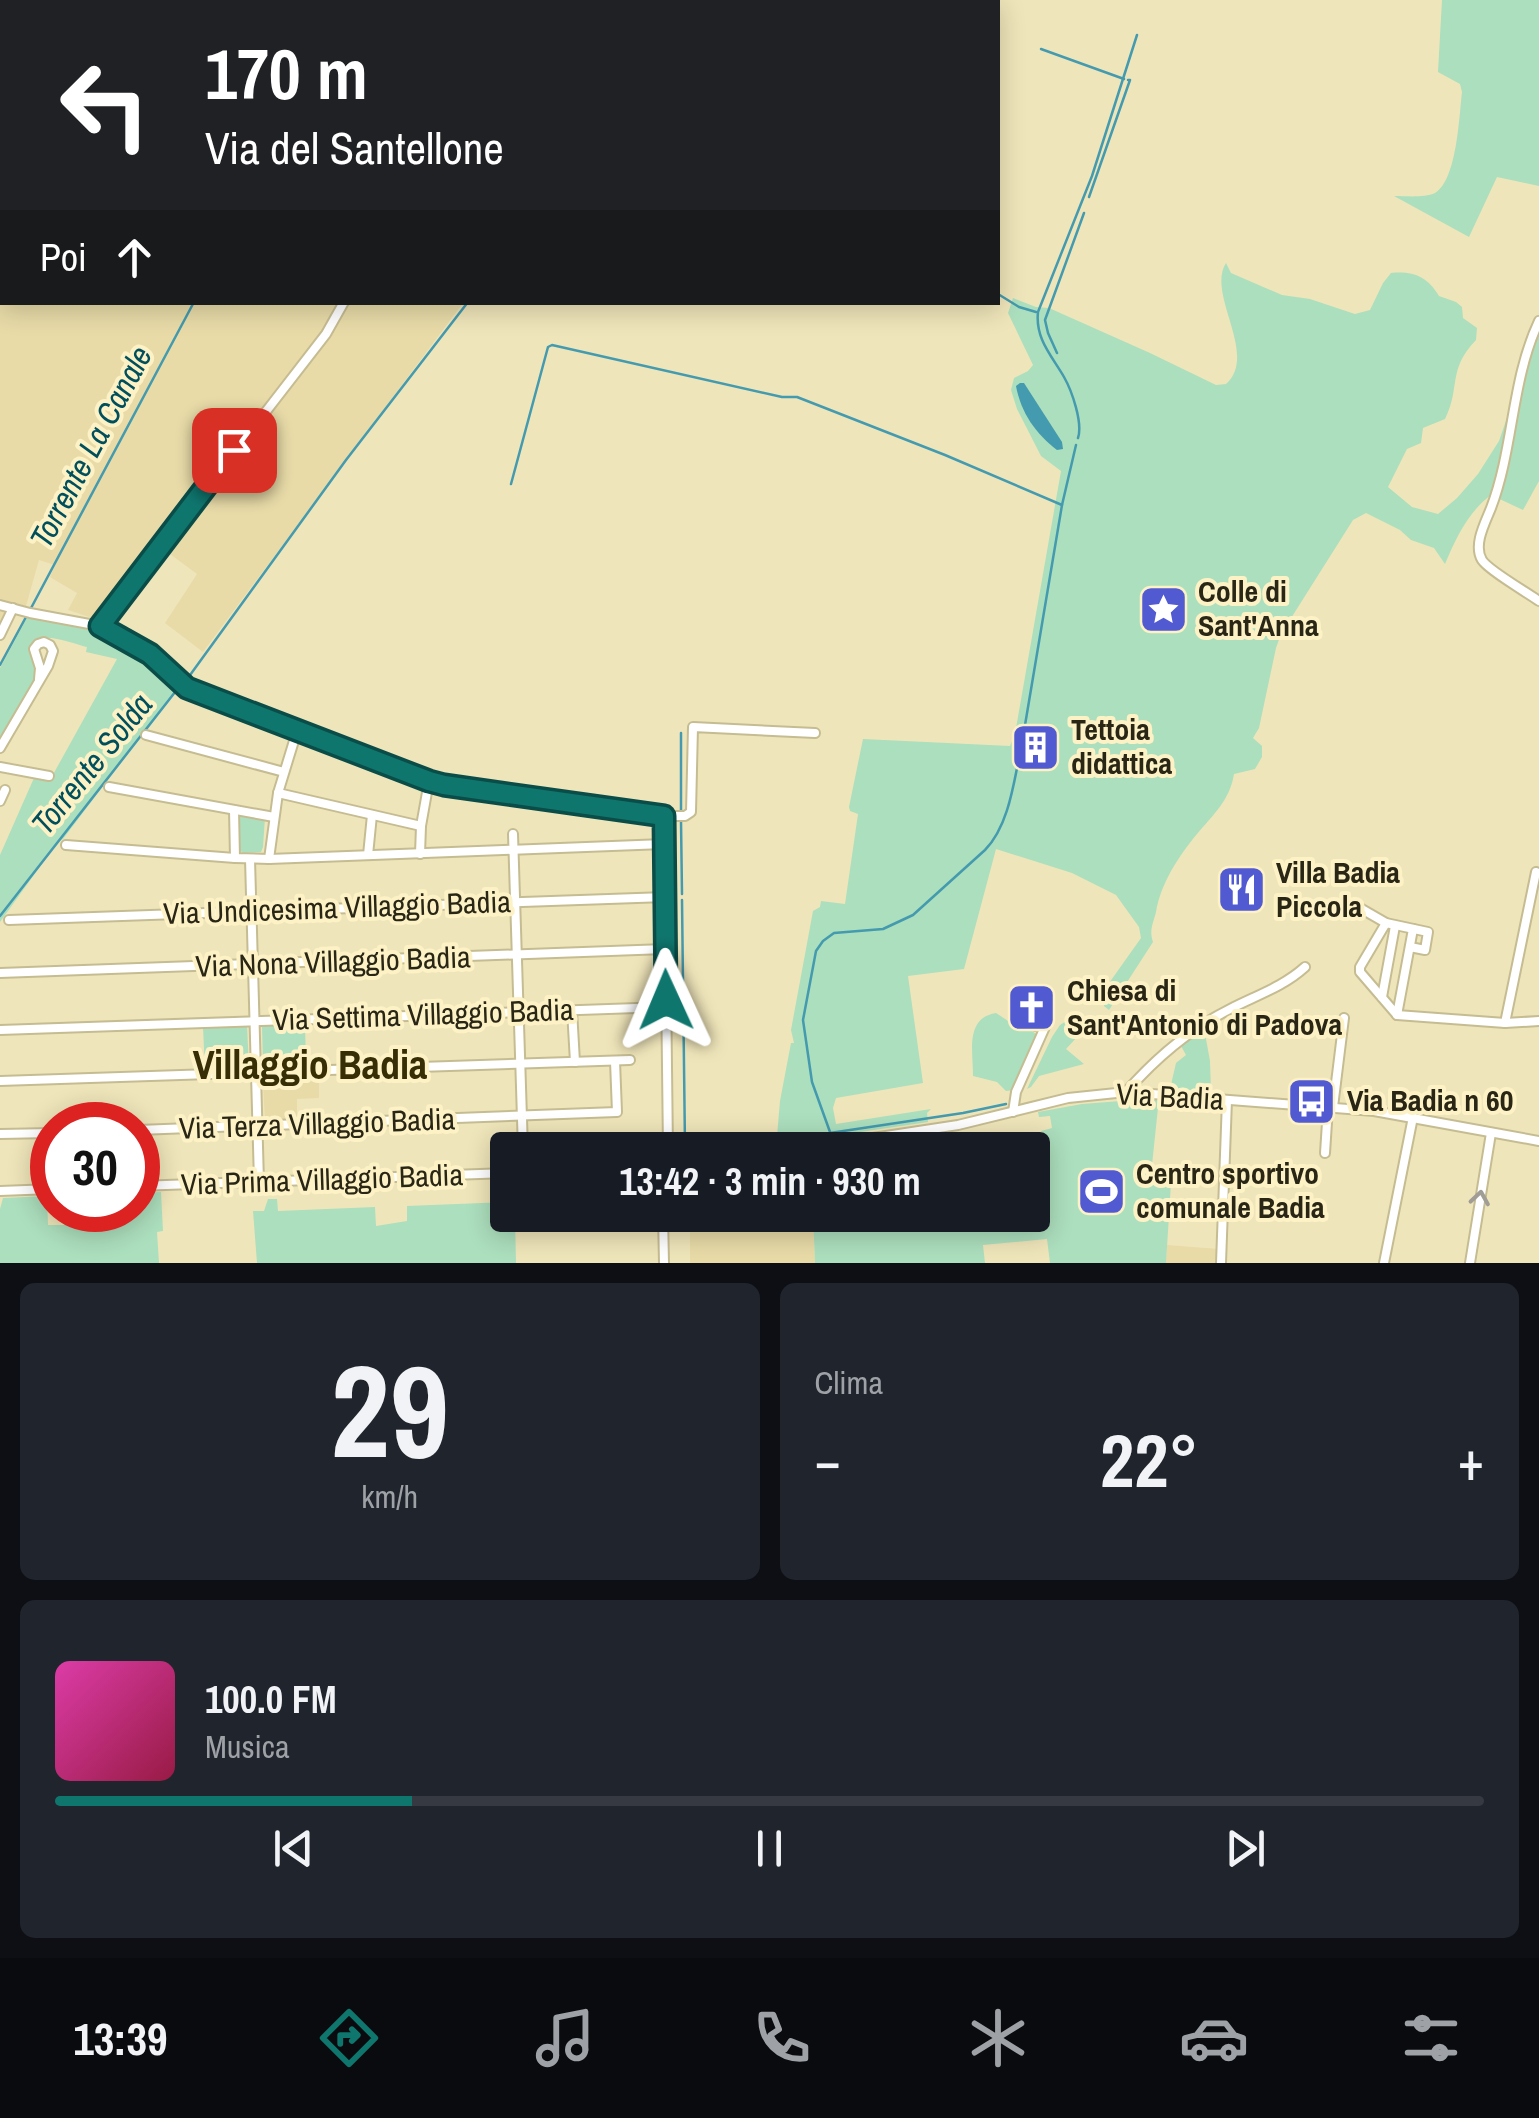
<!DOCTYPE html>
<html lang="it">
<head>
<meta charset="utf-8">
<style>
	:root { --surface:#171b24; --page:#20242c; --text:#f1f3f6; --muted:#9ea1a6; --line:#363941; --accent:#0f766e }
	body { margin:0; font-family:"Archivo Narrow",sans-serif; background:var(--page); color:var(--text); height:100vh; display:flex; flex-direction:column; font-size:38px; white-space:nowrap }
	* { box-sizing:border-box; margin:0 }
	p { font-size:32px; color:var(--muted) }
	.icon { flex:none; width:55px; height:55px; fill:none; stroke:currentColor; stroke-width:2; stroke-linecap:round; stroke-linejoin:round }
	.map { position:relative; height:1263px; overflow:hidden }
	.drawer { display:flex; flex-direction:column; gap:20px; padding:20px; background:#0d0f14; flex:1 }
	.drawer>* { flex:none }
	.top-card { position:absolute; left:0px; top:0px; width:1000px; height:305px; box-shadow:0 5px 25px #0003; background:#202124; color:#fff; overflow:hidden }
	.speed { position:absolute; left:30px; top:1102px; display:flex; gap:20px; font-size:50px; font-weight:700; text-align:center }
	.speed>* { display:grid; place-content:center; width:130px; height:130px; border-radius:50%; background:var(--surface); box-shadow:0 5px 25px #0003; line-height:1 }
	.speed .limit { border:15px solid #d22; background:#fff; color:#111 }
	.pin { position:absolute; display:grid; place-items:center; width:85px; height:85px; color:#fff; margin:-42px; border-radius:20px; box-shadow:0 5px 15px #0006 }
	.me { position:absolute; width:110px; margin:-55px; rotate:359deg; stroke-linejoin:round; filter:drop-shadow(0 0 8px #0008) }
	.turn { display:flex; align-items:center; gap:35px; height:210px; padding:0 40px; font-size:45px }
	.turn .icon { width:130px; height:130px; stroke-width:2.5 }
	.turn b { display:block; font-size:70px; line-height:85px }
	.then { display:flex; align-items:center; height:95px; padding:0 40px; background:#0003; gap:20px; font-size:38px }
	.big { font-size:75px; font-weight:800; line-height:1.1 }
	.drawer .card { flex:1; display:flex; flex-direction:column; justify-content:center; gap:15px; min-width:0; padding:0 35px; border-radius:15px; background:var(--page) }
	.drawer .dial { align-items:center; gap:0 }
	.dial b { font-size:130px; line-height:1 }
	.song { display:flex; align-items:center; gap:30px }
	.cover { width:120px; height:120px; border-radius:15px; background:linear-gradient(135deg,hsl(320 70% 55%),hsl(340 70% 35%)) }
	.played { height:10px; border-radius:5px; background:linear-gradient(90deg,var(--accent) 25%,var(--line) 25%) }
	.keys { display:flex; justify-content:space-around; direction:ltr }
	.heat { display:flex; justify-content:space-between; align-items:center; font-size:55px; direction:ltr }
	.drawer .tiles { flex:1; display:grid; gap:20px; grid-template-columns:1fr 1fr }
	.card:last-child { grid-column:span 2 }
	.trip { position:absolute; left:490px; top:1132px; width:560px; height:100px; border-radius:10px; background:var(--surface); box-shadow:0 5px 25px #0003; font-weight:800; line-height:100px; text-align:center }
	.tabs { display:flex; height:160px; justify-content:space-around; align-items:center; background:#090b0e; color:var(--muted) }
	.tabs .icon { width:70px; height:70px }
	.tabs .active { color:var(--accent) }
	.tabs b { font-size:45px; color:var(--text) }
	.map>svg:first-child { display:block }
	.built { fill:#e8dba8 }
	.green { fill:#acdfbd }
	.water { fill:#449aae }
	.lines { fill:none; stroke-linecap:round; stroke-linejoin:round }
	.stream { stroke:#449aae; stroke-width:2.5 }
	.street-casing { stroke:#c6bc92; stroke-width:12 }
	.street { stroke:#fff; stroke-width:8 }
	.oneway { stroke:#9f9d96 }
	.route-casing { stroke:#0a4d48; stroke-width:25 }
	.route { stroke:#0f766e; stroke-width:18 }
	.labels { text-anchor:middle; stroke-width:8; stroke-linejoin:round; paint-order:stroke }
	.poi-label { font-size:30px; font-weight:bold; fill:#2a2615; stroke:#fdf2c6; text-anchor:start }
	.street-label { font-size:30px; fill:#2a2615; stroke:#fdf2c6 }
	.water-label { font-size:32px; font-style:italic; fill:#004f5d; stroke:#fdf2c6 }
	.district-label { font-size:40px; font-weight:bold; fill:#372e05; stroke:#fdf2c6 }
</style>
</head>
<body>
<div class="map">
<svg width="1539" height="1263" viewBox="0 0 1539 1263">
	<rect width="100%" height="100%" fill="#efe5ba"/>
	<g class="built">
		<path d="M207,0H755L760,2H207Z"/>
		<path d="M0,1L25,2H2V302L463,303L203,652L165,623L197,574L155,543L98,620L68,610L77,593L50,577L55,565L39,560L26,606L14,604L0,630Z"/>
		<path d="M319,1081V1098L297,1099V1120L265,1121L263,1083Z"/>
		<path d="M695,1215H813L815,1263H690V1225H695Z"/>
		<path d="M1167,1245L1219,1249L1218,1263H1166Z"/>
	</g>
	<g class="green">
		<path d="M1442,0H1539V186L1497,177L1469,237L1394,196C1407,196 1424,198 1435,193C1457,180 1459,117 1462,92L1460,84L1438,72Z"/>
		<path d="M1226,263L1231,273L1282,295L1310,299L1355,314L1370,310L1383,283L1391,273C1413,271 1427,276 1439,296L1456,302L1462,307L1463,318L1477,328L1476,340C1447,370 1461,387 1445,419L1423,428L1421,443L1407,449L1388,487L1412,507L1438,514L1457,498L1478,474L1499,441L1539,325V481L1523,510L1491,495C1468,512 1456,538 1445,564L1434,548L1411,540L1400,530L1366,513L1353,520L1281,634L1276,648L1259,728L1253,738L1262,746V757L1255,769L1234,774C1230,800 1213,815 1197,834C1178,857 1161,883 1156,912C1153,924 1149,930 1153,942L1109,1010L1104,1006L1102,993L1141,938L1139,927L1116,895L1072,873L996,849L964,969L908,976L923,1083L836,1098L833,1108L836,1124L931,1109L927,1113L928,1122L772,1145V1137L777,1136L780,1101L791,1043H794L791,1030L813,911L820,907L821,901L845,904L858,814L850,811L849,807L863,739L1010,746L1015,734L1061,471L1041,456L1017,409L1011,390L1014,378L1028,371L1033,365L1008,313L1013,298L1036,307L1049,308L1150,353L1216,385L1226,384C1259,355 1206,294 1226,263Z"/>
		<path d="M28,616C96,631 129,634 179,686L63,839L57,843L0,922V855L34,778L50,780L117,659L86,652L87,647C73,644 30,625 30,652C30,659 36,668 37,676L0,742V668Z"/>
		<path d="M239,812L265,817L263,847L261,852L244,853L240,851Z"/>
		<path d="M996,1013L1022,1030L1026,1027L1039,1036L1015,1090L1006,1091L997,1082L973,1076C973,1051 965,1018 996,1013Z"/>
		<path d="M1077,1014L1090,1023L1066,1049L1084,1064L1039,1076L1031,1087L1027,1089L1052,1037L1060,1025Z"/>
		<path d="M247,1025L249,1068L205,1070L203,1027Z"/>
		<path d="M305,1025L306,1063L263,1064L262,1026Z"/>
		<path d="M1204,1028L1210,1061L1211,1091L1170,1089L1176,1063L1186,1055L1180,1044Z"/>
		<path d="M1159,1098L1152,1165L1172,1167L1166,1263H1050L1047,1239L983,1245L985,1263H815L813,1215H1032L1033,1161L1045,1159L1041,1131L1052,1128L1050,1116L1039,1117L1038,1112L1082,1104Z"/>
		<path d="M161,1192L163,1231L157,1232L159,1263H0V1209L3,1198L47,1196L48,1225H71V1210H138V1193Z"/>
		<path d="M268,1199H277L278,1211L375,1207L376,1226L407,1221V1206L507,1202L508,1215H515L516,1263H257L253,1211H264Z"/>
	</g>
	<path class="water" d="M1020,383H1024L1062,442L1063,449L1057,450C1036,434 1021,413 1016,386Z"/>
	<g class="lines">
		<g class="stream">
			<path d="M559,2L565,0"/>
			<path d="M766,2V0"/>
			<path d="M1041,49L1124,79"/>
			<path d="M1089,197L1130,80H1128"/>
			<path d="M998,294L1019,307L1036,312"/>
			<path d="M1057,353L1048,333L1045,320L1084,213"/>
			<path d="M1078,438C1083,423 1072,391 1064,377C1052,356 1035,339 1038,312L1092,176L1137,35"/>
			<path d="M511,484L548,347L552,345L782,397H797L945,455L1062,505"/>
			<path d="M30,610L194,302"/>
			<path d="M0,665L26,617"/>
			<path d="M185,682L346,460L468,302"/>
			<path d="M681,733V812"/>
			<path d="M1023,737L1062,505L1076,445"/>
			<path d="M681,821L682,894"/>
			<path d="M682,900L685,1147"/>
			<path d="M0,916L179,687"/>
			<path d="M830,1132L812,1082L803,1020L816,951L823,941L834,933L883,929L913,915L985,850C1009,826 1014,781 1021,748"/>
			<path d="M830,1133L963,1113L1006,1104"/>
		</g>
		<defs>
			<g id="street">
				<path d="M376,0V2"/>
				<path d="M354,2L355,0"/>
				<path d="M738,2L740,0"/>
				<path d="M0,206L2,207"/>
				<path d="M1539,321C1511,380 1514,448 1491,508C1485,523 1473,545 1482,560C1488,570 1528,593 1539,601"/>
				<path d="M0,605L30,613L100,626L150,654L187,688L429,781L444,785L664,816L668,1150"/>
				<path d="M100,626L326,334L344,302"/>
				<path d="M0,635L13,608"/>
				<path d="M146,735L284,772"/>
				<path d="M0,748L48,666L53,651L50,645L44,642L38,644L34,649L40,668L39,679"/>
				<path d="M0,767L49,776"/>
				<path d="M109,787L274,817"/>
				<path d="M278,793L421,826"/>
				<path d="M0,801L5,790"/>
				<path d="M234,810L235,858"/>
				<path d="M664,816H685L691,812L693,727L815,733"/>
				<path d="M513,834L523,1150"/>
				<path d="M66,845L235,858L269,859L664,844"/>
				<path d="M420,854L421,826L429,781"/>
				<path d="M368,855L372,815"/>
				<path d="M250,859L259,1182"/>
				<path d="M269,859L278,793L297,731"/>
				<path d="M1353,904L1386,923L1360,967V972L1397,1015L1505,1023L1539,1021"/>
				<path d="M9,920L666,897"/>
				<path d="M1386,923L1428,932L1425,950L1410,947"/>
				<path d="M0,973L665,949"/>
				<path d="M1382,997L1395,926"/>
				<path d="M572,1010L575,1062"/>
				<path d="M1397,1015L1413,929"/>
				<path d="M1505,1023L1536,872"/>
				<path d="M1035,1026L1041,1014L1048,1015"/>
				<path d="M0,1030L666,1007"/>
				<path d="M0,1081L630,1060"/>
				<path d="M1126,1092C1155,1059 1190,1029 1230,1009C1255,996 1283,987 1305,967"/>
				<path d="M1333,1107L1344,1018"/>
				<path d="M1013,1112L1016,1092L1049,1018L1048,1015"/>
				<path d="M138,1130L617,1112L615,1061"/>
				<path d="M0,1134L52,1133"/>
				<path d="M794,1150L958,1125L1068,1098L1126,1092L1374,1111L1539,1141"/>
				<path d="M1325,1153L1328,1107"/>
				<path d="M138,1186L508,1173"/>
				<path d="M0,1191L52,1189"/>
				<path d="M663,1215L664,1263"/>
				<path d="M1221,1263L1227,1100"/>
				<path d="M1384,1263L1413,1117"/>
				<path d="M1470,1263L1491,1133"/>
			</g>
		</defs>
		<use href="#street" class="street-casing"/>
		<use href="#street" class="street"/>
	</g>
	<defs><path id="oneway-chevron" d="M-2-3.5L2.5 0L-2 3.5" fill="none" stroke-width="1.6" stroke-linecap="round" stroke-linejoin="round" transform="scale(2.5)"/></defs>
	<use class="oneway" href="#oneway-chevron" transform="translate(1480 1198) rotate(-81)"/>
	<g class="lines">
		<defs>
			<path id="route" d="M234,450L100,626L150,654L187,688L429,781L444,785L664,816L666,1000"/>
		</defs>
		<use href="#route" class="route-casing"/>
		<use href="#route" class="route"/>
	</g>
	<defs>
		<symbol id="sight-square" viewBox="-11 -11 22 22"><rect x="-9" y="-9" width="18" height="18" rx="4" fill="#525ad1" stroke="#fdf2c6"/><path d="M0-6L1.8-2.2L6-1.7L2.9 1.2L3.7 5.4L0 3.3L-3.7 5.4L-2.9 1.2L-6-1.7L-1.8-2.2Z" fill="#fff"/></symbol>
		<symbol id="building-square" viewBox="-11 -11 22 22"><rect x="-9" y="-9" width="18" height="18" rx="4" fill="#525ad1" stroke="#fdf2c6"/><path d="M-4-6H4V6H1V3H-1V6H-4ZM-2.5-4.3h1.7v1.8h-1.7ZM.8-4.3h1.7v1.8H.8ZM-2.5-1h1.7V.8h-1.7ZM.8-1h1.7V.8H.8Z" fill="#fff"/></symbol>
		<symbol id="restaurant-square" viewBox="-11 -11 22 22"><rect x="-9" y="-9" width="18" height="18" rx="4" fill="#525ad1" stroke="#fdf2c6"/><path d="M-5-6h1v4h1v-4h1v4h1v-4h1v5L-1.5 .5V6h-2V.5L-5-1ZM5-6V6H3V1.5H1.5Q1.5-4 5-6Z" fill="#fff"/></symbol>
		<symbol id="church-square" viewBox="-11 -11 22 22"><rect x="-9" y="-9" width="18" height="18" rx="4" fill="#525ad1" stroke="#fdf2c6"/><path d="M-1.2-6h2.4v3.5h3.3v2.4h-3.3V6h-2.4V-.1h-3.3v-2.4h3.3Z" fill="#fff"/></symbol>
		<symbol id="bus-square" viewBox="-11 -11 22 22"><rect x="-9" y="-9" width="18" height="18" rx="4" fill="#525ad1" stroke="#fdf2c6"/><path d="M-5-6H5V4H4V6H2V4H-2V6H-4V4H-5ZM-3.5-4V0h7V-4ZM-3.5 1.2v1.5H-2V1.2ZM2 1.2v1.5H3.5V1.2Z" fill="#fff"/></symbol>
		<symbol id="stadium-square" viewBox="-11 -11 22 22"><rect x="-9" y="-9" width="18" height="18" rx="4" fill="#525ad1" stroke="#fdf2c6"/><path d="M0-5a6.5 5 0 1 0 0 10a6.5 5 0 1 0 0-10ZM-3.5-1.8h7v3.6h-7Z" fill="#fff"/></symbol>
	</defs>
	<g fill-rule="evenodd">
		<use href="#sight-square" x="1136" y="582" width="55" height="55"/>
		<use href="#building-square" x="1008" y="720" width="55" height="55"/>
		<use href="#restaurant-square" x="1214" y="862" width="55" height="55"/>
		<use href="#church-square" x="1004" y="980" width="55" height="55"/>
		<use href="#bus-square" x="1284" y="1074" width="55" height="55"/>
		<use href="#stadium-square" x="1074" y="1164" width="55" height="55"/>
	</g>
	<g class="labels">
		<g class="poi-label">
			<text x="1198" y="602">Colle di<tspan x="1198" dy="34">Sant'Anna</tspan></text>
			<text x="1071" y="740">Tettoia<tspan x="1071" dy="34">didattica</tspan></text>
			<text x="1276" y="883">Villa Badia<tspan x="1276" dy="34">Piccola</tspan></text>
			<text x="1067" y="1001">Chiesa di<tspan x="1067" dy="34">Sant'Antonio di Padova</tspan></text>
			<text x="1347" y="1111">Via Badia n 60</text>
			<text x="1136" y="1184">Centro sportivo<tspan x="1136" dy="34">comunale Badia</tspan></text>
		</g>
		<g class="street-label">
			<text transform="translate(337 908) rotate(-2)" y="10">Via Undicesima Villaggio Badia</text>
			<text transform="translate(333 962) rotate(-2)" y="10">Via Nona Villaggio Badia</text>
			<text transform="translate(423 1015) rotate(-2)" y="10">Via Settima Villaggio Badia</text>
			<text transform="translate(1170 1097) rotate(3)" y="10">Via Badia</text>
			<text transform="translate(317 1124) rotate(-2)" y="10">Via Terza Villaggio Badia</text>
			<text transform="translate(322 1180) rotate(-2)" y="10">Via Prima Villaggio Badia</text>
		</g>
		<g class="water-label">
			<text transform="translate(91 447) rotate(-62)" y="11">Torrente La Canale</text>
			<text transform="translate(92 764) rotate(-51)" y="11">Torrente Solda</text>
		</g>
		<g class="district-label">
			<text x="310" y="1079">Villaggio Badia</text>
		</g>
	</g>
</svg>
<div class="speed"><div class="limit">30</div></div>
<div class="pin" style="left:234px;top:450px;background:#d93025"><svg class="icon" aria-label="arrive" viewBox="0 0 24 24"><path d="M6 21V4h12l-3 4 3 4H6"/></svg></div>
<svg class="me" style="left:666px;top:1000px" viewBox="-20 -20 40 40"><path d="M0-17L14 15 0 8-14 15z" fill="#0f766e" stroke="#fff" stroke-width="4"/></svg>
<div class="trip">13:42 · 3 min · 930 m</div>
<div class="top-card">
<div class="turn"><svg class="icon" aria-label="left" viewBox="0 0 24 24"><path d="M17 20v-9H6M10 6l-5 5 5 5"/></svg><div><b>170 m</b>Via del Santellone</div></div>
<div class="then">Poi<svg class="icon" aria-label="ahead" viewBox="0 0 24 24"><path d="M12 20V5M6 11l6-6 6 6"/></svg></div>
</div>
</div>
<section class="drawer">
<div class="tiles">
<div class="card dial"><b>29</b><p>km/h</p></div>
<div class="card"><p>Clima</p>
<div class="heat"><a>−</a><b class="big">22°</b><a>+</a></div>
</div>
<div class="card">
<div class="song"><i class="cover"></i><div><b>100.0 FM</b><p>Musica</p></div></div>
<div class="played"></div>
<div class="keys"><svg class="icon" aria-label="previous" viewBox="0 0 24 24"><path d="M18 5L8 12l10 7zM5 5v14"/></svg><svg class="icon" aria-label="pause" viewBox="0 0 24 24"><path d="M8 5v14M16 5v14"/></svg><svg class="icon" aria-label="next" viewBox="0 0 24 24"><path d="M6 5l10 7-10 7zM19 5v14"/></svg></div>
</div>
</div>
</section>
<nav class="tabs">
<b>13:39</b>
<svg class="icon active" aria-label="directions" viewBox="0 0 24 24"><path d="M12 3l9 9-9 9-9-9zM9 14v-3h6M13 9l2 2-2 2"/></svg>
<svg class="icon" aria-label="music" viewBox="0 0 24 24"><path d="M9 18V5l10-2v13"/><circle cx="6" cy="18" r="3"/><circle cx="16" cy="16" r="3"/></svg>
<svg class="icon" aria-label="phone" viewBox="0 0 24 24"><path d="M5 4h4l2 5-3 2q2 4 5 5l2-3 5 2v4C11 20 4 13 5 4z"/></svg>
<svg class="icon" aria-label="climate" viewBox="0 0 24 24"><path d="M12 3v18M4 7l16 10M4 17L20 7"/></svg>
<svg class="icon" aria-label="car" viewBox="0 0 24 24"><path d="M5 17H2v-5l4-1 3-4h7l3 4 3 1v5h-3M9 17h6M6 11h13"/><circle cx="7" cy="17" r="2"/><circle cx="17" cy="17" r="2"/></svg>
<svg class="icon" aria-label="filters" viewBox="0 0 24 24"><path d="M4 7h16M4 17h16"/><circle cx="9" cy="7" r="2"/><circle cx="15" cy="17" r="2"/></svg>
</nav>
</body>
</html>
